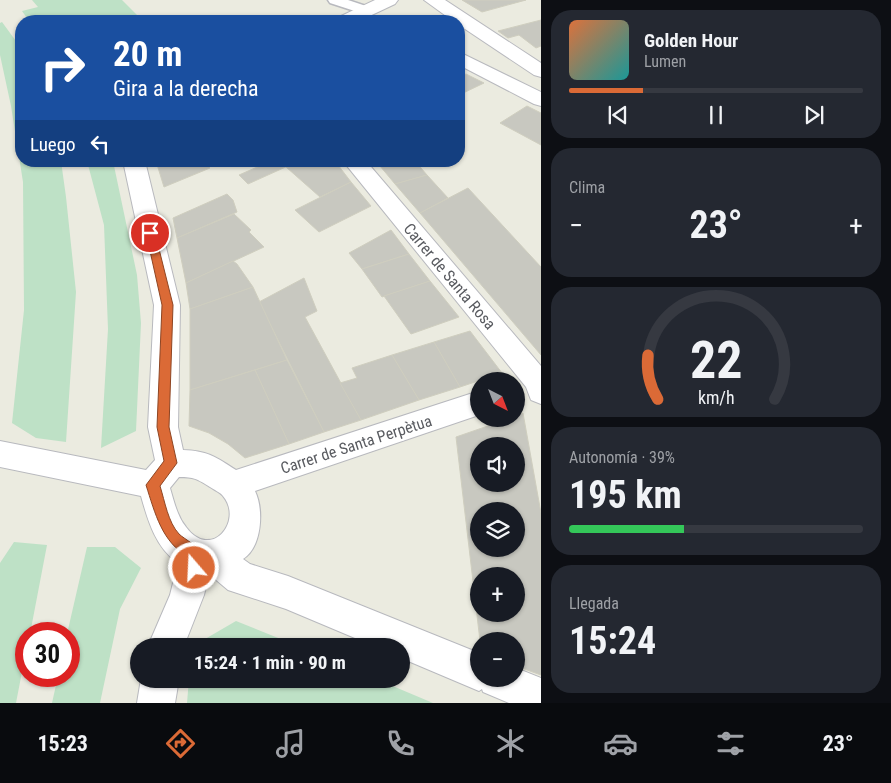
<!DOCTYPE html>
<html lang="es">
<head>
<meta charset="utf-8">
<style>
	:root { --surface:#171b24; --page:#242831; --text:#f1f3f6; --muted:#9ea1a6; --line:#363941; --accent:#db6a36 }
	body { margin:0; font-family:"Roboto Condensed",sans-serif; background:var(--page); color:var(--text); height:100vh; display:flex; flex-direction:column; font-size:19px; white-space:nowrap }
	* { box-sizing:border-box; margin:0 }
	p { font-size:16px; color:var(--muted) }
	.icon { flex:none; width:28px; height:28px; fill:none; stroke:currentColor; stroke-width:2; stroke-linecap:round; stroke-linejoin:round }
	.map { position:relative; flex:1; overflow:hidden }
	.details { display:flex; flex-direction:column; gap:10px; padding:10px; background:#0d0f14; width:350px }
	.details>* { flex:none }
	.banner { position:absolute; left:15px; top:15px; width:450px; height:152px; border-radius:20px; box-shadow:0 1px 4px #0004; background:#1a4fa0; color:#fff; overflow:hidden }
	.needle { width:32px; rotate:138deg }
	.fabs { position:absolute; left:470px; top:372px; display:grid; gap:10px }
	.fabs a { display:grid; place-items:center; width:55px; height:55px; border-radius:50%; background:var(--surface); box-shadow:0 1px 4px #0004; font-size:25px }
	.speed { position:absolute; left:15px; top:622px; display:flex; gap:10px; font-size:25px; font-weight:700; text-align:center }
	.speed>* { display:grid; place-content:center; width:65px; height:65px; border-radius:50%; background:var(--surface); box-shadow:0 1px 4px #0004; line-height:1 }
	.speed .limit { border:8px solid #d22; background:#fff; color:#111 }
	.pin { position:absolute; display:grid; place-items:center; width:42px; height:42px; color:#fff; margin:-21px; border:2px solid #fff; border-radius:50%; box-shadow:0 1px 5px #0007 }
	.me { position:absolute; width:55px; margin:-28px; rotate:341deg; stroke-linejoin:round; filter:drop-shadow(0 0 4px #0008) }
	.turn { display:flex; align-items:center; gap:18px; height:105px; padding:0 15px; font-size:22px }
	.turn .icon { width:65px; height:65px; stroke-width:2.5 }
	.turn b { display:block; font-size:35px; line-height:42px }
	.then { display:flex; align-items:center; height:48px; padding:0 15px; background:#0003; gap:10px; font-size:19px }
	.big { font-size:38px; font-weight:700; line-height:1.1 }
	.details .tile { flex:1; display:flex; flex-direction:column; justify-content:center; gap:8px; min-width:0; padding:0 18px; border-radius:20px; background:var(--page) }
	.details .dial { align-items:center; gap:0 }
	.dial svg { height:130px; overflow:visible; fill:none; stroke:var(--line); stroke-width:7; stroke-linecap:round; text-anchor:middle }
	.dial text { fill:var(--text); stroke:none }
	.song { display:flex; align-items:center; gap:15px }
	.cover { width:60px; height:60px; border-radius:8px; background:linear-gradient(135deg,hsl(20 70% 55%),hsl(180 70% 35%)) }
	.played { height:5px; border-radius:2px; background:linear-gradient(90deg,var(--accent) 25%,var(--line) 25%) }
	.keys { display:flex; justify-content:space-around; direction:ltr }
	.heat { display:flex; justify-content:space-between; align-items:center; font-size:28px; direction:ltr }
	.charge { height:8px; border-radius:4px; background:linear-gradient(90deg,#34c759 39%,var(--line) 0) }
	.trip { position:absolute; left:130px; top:638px; width:280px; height:50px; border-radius:25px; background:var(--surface); box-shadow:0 1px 4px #0004; font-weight:700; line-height:50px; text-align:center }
	.tab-bar { display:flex; height:80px; justify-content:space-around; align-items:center; background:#090b0e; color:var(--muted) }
	.tab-bar .icon { width:35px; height:35px }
	.tab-bar .active { color:var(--accent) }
	.tab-bar b { font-size:22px; color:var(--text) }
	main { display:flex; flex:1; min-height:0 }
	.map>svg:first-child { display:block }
	.green { fill:#bee1c6 }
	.building { fill:#c8c8c0; stroke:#cfcebf; fill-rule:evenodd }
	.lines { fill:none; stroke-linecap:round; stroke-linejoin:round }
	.pedestrian-casing { stroke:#b8b9be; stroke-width:3 }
	.minor-casing { stroke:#b8b9be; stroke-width:2 }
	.pedestrian { fill:#fff; fill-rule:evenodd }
	.minor { fill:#fff; fill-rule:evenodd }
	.route { fill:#db6a36; stroke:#8e4523 }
	.labels { text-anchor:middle; stroke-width:4; stroke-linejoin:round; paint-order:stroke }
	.street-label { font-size:16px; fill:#595b60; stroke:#fff }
</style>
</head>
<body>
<main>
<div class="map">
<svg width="541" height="703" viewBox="0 0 541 703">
	<rect width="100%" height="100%" fill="#ebebe0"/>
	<g class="green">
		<path d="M32,0H122L143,21H29L22,11L38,7Z"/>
		<path d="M2,22L21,48V161H61L66,197L76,292L66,442L36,438L12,423L24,310L23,182L11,106L0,55V23Z"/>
		<path d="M87,161H113L137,275L141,323L136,431L101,448L108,329L104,225Z"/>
		<path d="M14,542L47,545L30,634H26V651L16,703H0V563Z"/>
		<path d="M87,547H115L141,568L120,609L100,703H52L58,676H69L67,634Z"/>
		<path d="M236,621L298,646H193Z"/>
		<path d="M189,679H376L433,703H187Z"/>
	</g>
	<g class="building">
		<path d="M462,0H526L482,12Z"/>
		<path d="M541,20V46L536,48L519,35L508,38L498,31Z"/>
		<path d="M466,74L484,83L459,95V77Z"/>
		<path d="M527,106L541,113V145L500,123Z"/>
		<path d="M156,161H203L210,168L164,187Z"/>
		<path d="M271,161H299L248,184L239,175Z"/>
		<path d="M299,161H335L351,182L320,197L286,167Z"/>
		<path d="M398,161H415L427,175L395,184L380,166Z"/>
		<path d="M427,175L448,198L420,213L395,184Z"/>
		<path d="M351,182L371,206L319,232L295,210Z"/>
		<path d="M468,188L541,267V355L420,213Z"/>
		<path d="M227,194L233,200L237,212L177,238L173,218Z"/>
		<path d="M234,214L251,230L249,232L264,247L186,283L177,238Z"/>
		<path d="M391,230L409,254L362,269L349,253Z"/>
		<path d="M409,254L430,281L382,297L362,269Z"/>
		<path d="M233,261L237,264L253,287L190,309L186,283Z"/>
		<path d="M304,278L317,311L305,317L361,420L324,432L259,302Z"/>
		<path d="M430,281L459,317L411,334L384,296Z"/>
		<path d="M253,287L287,360L190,390V309Z"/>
		<path d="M470,331L502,373L460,387L434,342Z"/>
		<path d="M434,342L460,387L419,400L392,355Z"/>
		<path d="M392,355L419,400L361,420L340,383L357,378L352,368Z"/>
		<path d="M287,360L324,432L289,444L255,370Z"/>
		<path d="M255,370L289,444L245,458L228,444L209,433L189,426L190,390Z"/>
		<path d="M523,413L541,513V675L516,666V641H480L456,437L508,419H516V416ZM479,446H516V484H479ZM479,511H516V549H479ZM479,576H516V614H479Z"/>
	</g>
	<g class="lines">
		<defs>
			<path id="pedestrian" d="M328,0H348L372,8L374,11L367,15L330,3Z"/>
			<g id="minor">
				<path d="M375,0H398L395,4L359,21H336L339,17Z"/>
				<path d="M424,0H445L541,63V77L534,75L459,25V21H453Z"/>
				<path d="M459,52L541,92V106L534,104L459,65Z"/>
				<path d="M123,161H145L180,305L178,427L183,450C208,451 216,457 236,470L479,391V415L255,491C264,510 262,547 243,559L250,564L288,576L479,653V679H516V668L541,678V703H509L483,692L482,689L479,691L401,658V646H374L286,609L228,590L209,574L204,595L184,646H148L170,595L178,563C156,548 148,521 141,496L0,467V441L146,470L155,460L148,427L154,305ZM179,477C194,477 197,479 210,487C214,490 220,492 223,496C244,521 211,561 186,527C177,516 174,501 170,488Z"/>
				<path d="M343,161H366L541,366V404L531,400L526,387Z"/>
				<path d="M141,679H179L175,703H137Z"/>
			</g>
		</defs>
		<use href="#pedestrian" class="pedestrian-casing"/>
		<use href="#minor" class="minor-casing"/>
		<use href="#pedestrian" class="pedestrian"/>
		<use href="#minor" class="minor"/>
	</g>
	<path class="route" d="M150,230L155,233L173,305L169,427L177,463L160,486C165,502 168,522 179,534C184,539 203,549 203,554C204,559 201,568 198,573L194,575L189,573L186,568L189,557C162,543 155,513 146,485L164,461L157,427L162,305L146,233Z"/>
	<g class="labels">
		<g class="street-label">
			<text transform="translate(450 276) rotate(50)" y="6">Carrer de Santa Rosa</text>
			<text transform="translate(356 444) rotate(-18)" y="6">Carrer de Santa Perpètua</text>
		</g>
	</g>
</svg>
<div class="fabs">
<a><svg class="needle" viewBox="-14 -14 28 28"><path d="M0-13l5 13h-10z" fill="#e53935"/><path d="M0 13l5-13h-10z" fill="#9ea1a6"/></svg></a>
<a><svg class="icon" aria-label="sound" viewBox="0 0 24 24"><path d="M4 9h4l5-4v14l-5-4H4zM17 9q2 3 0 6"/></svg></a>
<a><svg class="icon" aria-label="layers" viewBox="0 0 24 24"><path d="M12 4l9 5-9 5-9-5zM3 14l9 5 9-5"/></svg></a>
<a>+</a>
<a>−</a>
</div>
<div class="speed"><div class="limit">30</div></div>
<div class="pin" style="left:150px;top:233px;background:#d93025"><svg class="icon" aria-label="arrive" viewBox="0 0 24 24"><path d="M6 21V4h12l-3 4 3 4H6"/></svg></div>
<svg class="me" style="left:194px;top:568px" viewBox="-20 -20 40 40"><circle r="17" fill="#db6a36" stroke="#fff" stroke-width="3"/><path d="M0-11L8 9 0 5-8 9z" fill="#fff"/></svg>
<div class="trip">15:24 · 1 min · 90 m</div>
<div class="banner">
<div class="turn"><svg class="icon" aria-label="right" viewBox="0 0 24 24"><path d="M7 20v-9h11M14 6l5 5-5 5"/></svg><div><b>20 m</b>Gira a la derecha</div></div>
<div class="then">Luego<svg class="icon" aria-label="left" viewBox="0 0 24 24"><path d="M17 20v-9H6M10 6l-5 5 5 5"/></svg></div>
</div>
</div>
<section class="details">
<div class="tile">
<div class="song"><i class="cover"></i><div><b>Golden Hour</b><p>Lumen</p></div></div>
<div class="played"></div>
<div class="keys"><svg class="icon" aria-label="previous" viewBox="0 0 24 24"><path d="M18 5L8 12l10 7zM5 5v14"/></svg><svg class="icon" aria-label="pause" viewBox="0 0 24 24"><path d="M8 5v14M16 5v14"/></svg><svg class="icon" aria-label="next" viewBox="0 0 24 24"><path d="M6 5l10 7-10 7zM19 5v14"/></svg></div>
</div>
<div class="tile"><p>Clima</p>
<div class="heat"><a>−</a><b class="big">23°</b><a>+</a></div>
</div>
<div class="tile dial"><svg viewBox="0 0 100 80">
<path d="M14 69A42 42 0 1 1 86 69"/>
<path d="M14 69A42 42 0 0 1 8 42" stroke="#db6a36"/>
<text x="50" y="56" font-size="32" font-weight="700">22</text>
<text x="50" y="72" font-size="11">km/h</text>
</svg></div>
<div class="tile"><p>Autonomía · 39%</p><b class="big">195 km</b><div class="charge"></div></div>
<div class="tile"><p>Llegada</p><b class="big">15:24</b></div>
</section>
</main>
<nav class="tab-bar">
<b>15:23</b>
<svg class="icon active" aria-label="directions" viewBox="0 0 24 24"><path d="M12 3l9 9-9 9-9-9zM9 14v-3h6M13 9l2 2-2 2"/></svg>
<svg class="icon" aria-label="music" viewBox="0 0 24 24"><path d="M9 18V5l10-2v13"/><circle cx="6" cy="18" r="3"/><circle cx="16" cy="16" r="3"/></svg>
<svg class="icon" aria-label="phone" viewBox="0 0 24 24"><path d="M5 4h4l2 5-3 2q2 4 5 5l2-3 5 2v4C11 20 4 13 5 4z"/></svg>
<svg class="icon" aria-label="climate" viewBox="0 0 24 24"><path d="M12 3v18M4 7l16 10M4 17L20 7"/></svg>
<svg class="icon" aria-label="car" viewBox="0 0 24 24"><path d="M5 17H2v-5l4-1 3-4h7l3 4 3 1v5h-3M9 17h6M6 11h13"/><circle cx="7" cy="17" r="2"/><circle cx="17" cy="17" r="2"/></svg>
<svg class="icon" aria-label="filters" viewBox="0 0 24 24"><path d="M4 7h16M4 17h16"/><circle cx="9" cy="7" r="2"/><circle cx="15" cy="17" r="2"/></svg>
<b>23°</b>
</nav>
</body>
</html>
